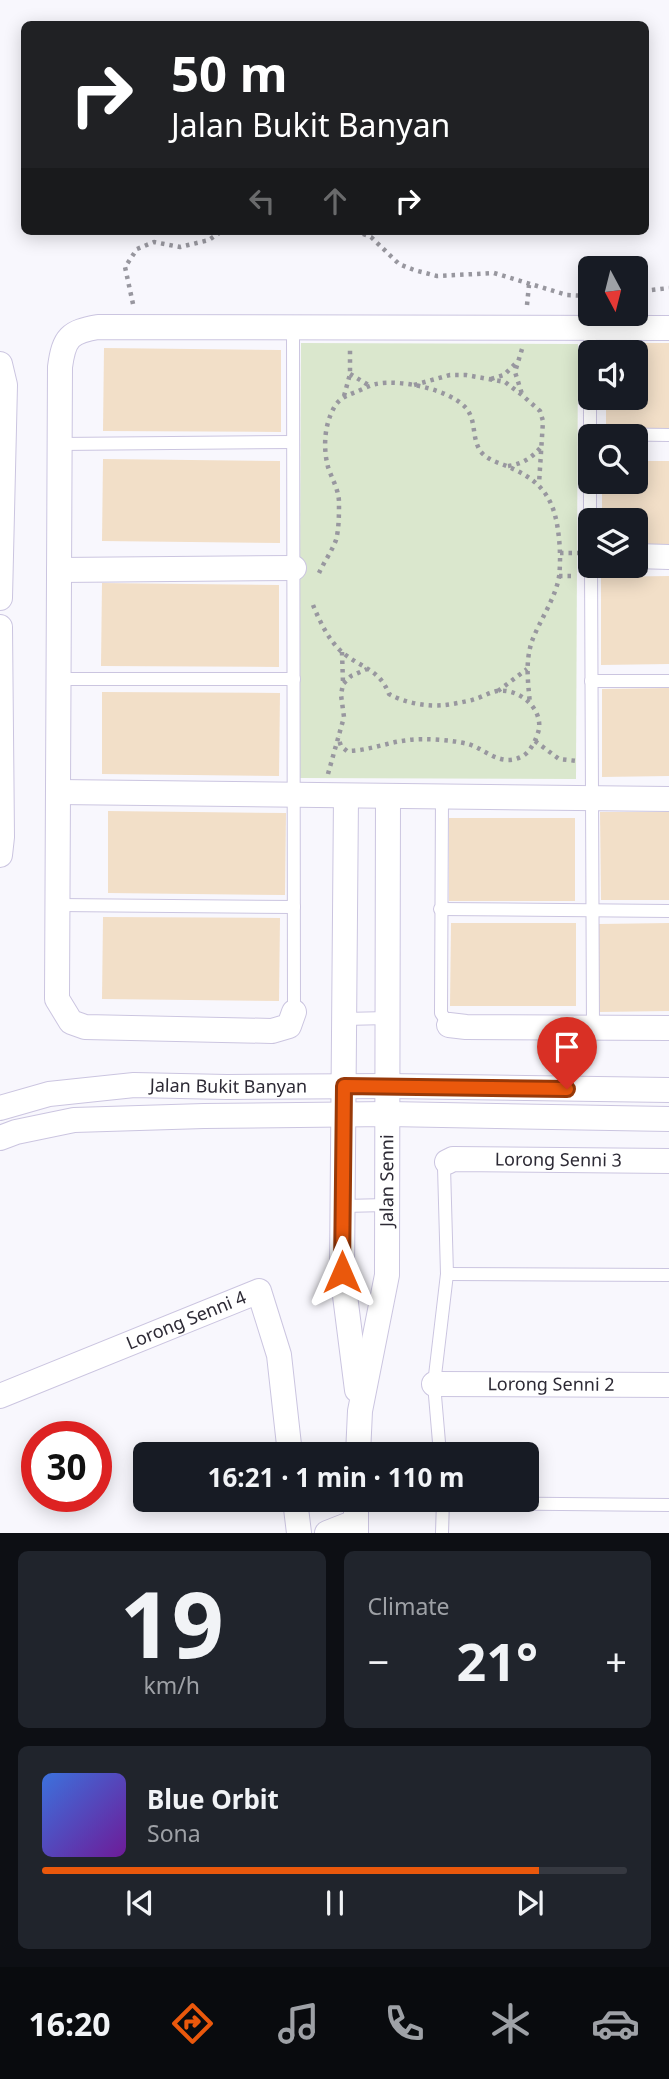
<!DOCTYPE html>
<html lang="en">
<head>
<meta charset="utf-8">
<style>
	:root { --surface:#171b24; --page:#20242c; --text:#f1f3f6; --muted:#9ea1a6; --line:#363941; --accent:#ea580c }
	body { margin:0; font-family:"Noto Sans",sans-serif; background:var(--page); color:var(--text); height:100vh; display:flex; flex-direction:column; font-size:26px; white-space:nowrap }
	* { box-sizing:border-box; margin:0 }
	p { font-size:23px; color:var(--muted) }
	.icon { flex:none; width:38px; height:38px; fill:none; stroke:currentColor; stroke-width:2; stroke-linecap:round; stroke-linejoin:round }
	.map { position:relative; height:1533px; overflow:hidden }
	.side { display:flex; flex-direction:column; gap:18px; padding:18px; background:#0d0f14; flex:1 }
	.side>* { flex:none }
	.guide { position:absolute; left:21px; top:21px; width:628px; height:214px; border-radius:10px; box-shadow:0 4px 18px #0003; background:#202124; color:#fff; overflow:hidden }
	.needle { width:46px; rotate:173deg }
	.fabs { position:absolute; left:578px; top:256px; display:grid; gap:14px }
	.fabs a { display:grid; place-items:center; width:70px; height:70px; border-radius:10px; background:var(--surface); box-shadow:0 4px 18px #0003; font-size:35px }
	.speed { position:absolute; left:21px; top:1421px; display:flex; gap:14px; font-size:35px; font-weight:700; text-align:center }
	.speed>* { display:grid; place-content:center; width:91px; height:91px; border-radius:50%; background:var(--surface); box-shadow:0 4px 18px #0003; line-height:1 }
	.speed .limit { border:10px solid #d22; background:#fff; color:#111 }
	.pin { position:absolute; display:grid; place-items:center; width:60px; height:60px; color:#fff; margin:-72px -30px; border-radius:50% 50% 50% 0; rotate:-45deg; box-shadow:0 0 7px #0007 }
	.pin .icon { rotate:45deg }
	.me { position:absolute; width:77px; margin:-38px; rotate:0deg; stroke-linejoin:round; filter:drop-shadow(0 0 5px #0008) }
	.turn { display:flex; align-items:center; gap:24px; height:147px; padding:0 35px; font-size:32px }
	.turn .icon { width:91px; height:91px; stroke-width:2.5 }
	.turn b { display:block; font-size:49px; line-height:60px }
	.lanes { display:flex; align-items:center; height:66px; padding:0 35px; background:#0003; justify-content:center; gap:35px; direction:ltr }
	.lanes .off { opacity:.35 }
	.big { font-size:52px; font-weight:700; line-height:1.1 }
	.side .widget { flex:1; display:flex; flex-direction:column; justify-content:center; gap:10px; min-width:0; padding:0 24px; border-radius:10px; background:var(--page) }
	.side .dial { align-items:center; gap:0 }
	.dial b { font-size:91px; line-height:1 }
	.song { display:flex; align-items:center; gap:21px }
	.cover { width:84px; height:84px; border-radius:10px; background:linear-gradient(135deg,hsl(220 70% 55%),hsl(280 70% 35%)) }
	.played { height:7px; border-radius:4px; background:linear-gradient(90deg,var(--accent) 85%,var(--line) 85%) }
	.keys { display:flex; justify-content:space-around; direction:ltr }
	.heat { display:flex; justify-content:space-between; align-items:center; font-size:38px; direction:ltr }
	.side .tiles { flex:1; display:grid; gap:18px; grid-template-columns:1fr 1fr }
	.widget:last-child { grid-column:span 2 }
	.trip { position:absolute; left:133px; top:1442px; width:406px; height:70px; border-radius:10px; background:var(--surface); box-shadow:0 4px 18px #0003; font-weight:700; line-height:70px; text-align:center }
	.dock { display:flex; height:112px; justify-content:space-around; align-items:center; background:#090b0e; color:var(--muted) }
	.dock .icon { width:49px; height:49px }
	.dock .active { color:var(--accent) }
	.dock b { font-size:32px; color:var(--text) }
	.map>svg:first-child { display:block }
	.green { fill:#dae7cd }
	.building { fill:#f2dfc8 }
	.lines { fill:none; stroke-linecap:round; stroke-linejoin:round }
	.lane-casing { stroke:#cbc5e0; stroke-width:14 }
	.street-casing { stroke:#cbc5e0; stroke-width:26 }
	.path { stroke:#98979f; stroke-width:4.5; stroke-dasharray:3.5 5; stroke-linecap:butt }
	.lane { stroke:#fff; stroke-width:12 }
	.street { stroke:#fff; stroke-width:24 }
	.route-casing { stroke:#983908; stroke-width:18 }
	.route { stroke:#ea580c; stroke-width:12 }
	.labels { text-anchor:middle; stroke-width:7; stroke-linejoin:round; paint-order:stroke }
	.street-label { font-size:18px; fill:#2d2a35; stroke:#fff }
</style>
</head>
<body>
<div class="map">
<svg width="669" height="1533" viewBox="0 0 669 1533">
	<rect width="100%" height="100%" fill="#f8f7fd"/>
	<path class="green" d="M301,343L578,344L576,779L299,778Z"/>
	<g class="building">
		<path d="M606,343H669V430L606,431V397H635V352H606Z"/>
		<path d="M104,348L281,350V432L103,431Z"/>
		<path d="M103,459L280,461V543L102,541Z"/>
		<path d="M635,461H669V549H635V520H602V481H635Z"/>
		<path d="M669,576V664L601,665V577Z"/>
		<path d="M102,583L279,585V667L101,666Z"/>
		<path d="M669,688V776L602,777V689Z"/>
		<path d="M102,692L280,693L279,776L102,774Z"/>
		<path d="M108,811L286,813L285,895L108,893Z"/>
		<path d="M600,812H669V900H601Z"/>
		<rect x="449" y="818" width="126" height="83"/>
		<path d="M103,917L280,918L279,1001L102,999Z"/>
		<path d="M451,923H576V1006H450Z"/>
		<path d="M669,923V1011L599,1012V924Z"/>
	</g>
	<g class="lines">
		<defs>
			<g id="lane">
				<path d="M293,327L294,1012"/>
				<path d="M590,328V355"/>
				<path d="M590,397V436"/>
				<path d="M590,434L669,435"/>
				<path d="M59,444L293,442"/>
				<path d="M590,481V520"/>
				<path d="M591,565L593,1028"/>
				<path d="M59,679H294"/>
				<path d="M591,681H669"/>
				<path d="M442,796L441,1013L449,1025"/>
				<path d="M58,905L294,907"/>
				<path d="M440,909L669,911"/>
				<path d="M344,1019L388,1018"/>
				<path d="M343,1206L387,1205"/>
				<path d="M447,1274L669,1275"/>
				<path d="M440,1454L434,1384L447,1274L444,1167L447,1162"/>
				<path d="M443,1503L669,1505"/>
				<path d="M442,1533L443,1500"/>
			</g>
			<g id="street">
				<path d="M0,364L5,385L0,598"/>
				<path d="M635,556L669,557"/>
				<path d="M59,570L294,568"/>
				<path d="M0,627L2,837L0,855"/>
				<path d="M58,792L669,799"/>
				<path d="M346,796L342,1272L357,1390"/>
				<path d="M294,1012L289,1026L272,1031L85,1027L71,1022L57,999L60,367C64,337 70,332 98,327L669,328"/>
				<path d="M449,1025L466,1027L669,1028"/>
				<path id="s1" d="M0,1108L49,1094L134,1085L227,1087L388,1086L669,1090"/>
				<path d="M0,1138L16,1132L74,1120L204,1116L388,1114L669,1119"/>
				<path id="s2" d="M447,1162L453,1159L669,1161"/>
				<path id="s3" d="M434,1384L669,1385"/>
				<path id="s4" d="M0,1396L259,1291L279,1355L290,1454"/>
				<path id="s5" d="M358,1454L360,1411L387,1275L388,796"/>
				<path d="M295,1500L299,1533"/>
				<path d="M327,1533L355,1522"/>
				<path d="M356,1533V1500"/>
			</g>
		</defs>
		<use href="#lane" class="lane-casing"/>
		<use href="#street" class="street-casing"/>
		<g class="path">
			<path d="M355,231L371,237L399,264L414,270L437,276L494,273L567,295L590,296"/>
			<path d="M635,292L669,288"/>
			<path d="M133,304L125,267L137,249L154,242L180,247L209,240L222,231"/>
			<path d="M527,305L529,285"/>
			<path d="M522,349L515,372L522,394"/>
			<path d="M350,374L370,386"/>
			<path d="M491,379L504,375L515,364"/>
			<path d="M414,385L450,375H466L505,382L522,395L540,411L543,421L539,484"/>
			<path d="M344,396L350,374V349"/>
			<path d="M508,466C522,464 532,458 541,447"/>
			<path d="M560,553H578"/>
			<path d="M319,573C324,562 332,551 336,540C339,529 339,514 339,503C339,490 332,479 328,467C323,448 324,424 335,406C340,398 348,395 356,392C363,389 370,385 376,384C400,379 449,389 466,408C477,421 471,438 481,452C487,459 496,462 504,465C534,477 551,491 557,524C560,541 561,560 559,577C555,599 540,620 532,641C525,662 528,682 530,704"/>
			<path d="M559,576H576"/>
			<path d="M313,605C320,622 329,641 343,653C362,668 380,670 389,694C405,703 427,707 445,705C454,704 463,702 472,700C480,698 488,693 497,691C518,688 542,707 539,729C537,738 531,751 523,756C500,768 486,749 468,744C453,740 424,738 409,740C388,742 368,751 347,751L341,746L338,737"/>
			<path d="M342,652L343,683"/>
			<path d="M498,691L527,669"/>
			<path d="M535,741L559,759L577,761"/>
			<path d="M328,774L344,717L341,695L343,684L351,676L367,669"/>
		</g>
		<use href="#lane" class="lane"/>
		<use href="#street" class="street"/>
	</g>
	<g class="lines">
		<defs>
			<path id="route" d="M342,1272L344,1086L567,1089"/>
		</defs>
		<use href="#route" class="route-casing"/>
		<use href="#route" class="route"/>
	</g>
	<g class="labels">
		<g class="street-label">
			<text dy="6" stroke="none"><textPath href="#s1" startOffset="231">Jalan Bukit Banyan</textPath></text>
			<text dy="6" stroke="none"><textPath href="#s2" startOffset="112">Lorong Senni 3</textPath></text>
			<text dy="6" stroke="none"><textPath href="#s5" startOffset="276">Jalan Senni</textPath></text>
			<text dy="6" stroke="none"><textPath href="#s4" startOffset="201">Lorong Senni 4</textPath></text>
			<text dy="6" stroke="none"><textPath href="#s3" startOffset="117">Lorong Senni 2</textPath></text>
		</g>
	</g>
</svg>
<div class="fabs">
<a><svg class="needle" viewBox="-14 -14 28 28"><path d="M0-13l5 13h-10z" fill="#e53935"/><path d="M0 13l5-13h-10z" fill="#9ea1a6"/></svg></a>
<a><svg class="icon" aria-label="sound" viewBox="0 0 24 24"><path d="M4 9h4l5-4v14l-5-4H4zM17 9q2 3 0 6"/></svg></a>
<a><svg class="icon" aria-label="search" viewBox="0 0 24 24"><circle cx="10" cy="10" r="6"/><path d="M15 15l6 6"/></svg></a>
<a><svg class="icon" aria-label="layers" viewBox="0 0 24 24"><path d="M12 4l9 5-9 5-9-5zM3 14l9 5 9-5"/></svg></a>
</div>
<div class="speed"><div class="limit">30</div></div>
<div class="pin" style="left:567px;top:1089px;background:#d93025"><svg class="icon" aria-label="arrive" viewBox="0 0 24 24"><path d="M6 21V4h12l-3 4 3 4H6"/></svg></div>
<svg class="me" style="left:342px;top:1272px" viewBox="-20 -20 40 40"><path d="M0-17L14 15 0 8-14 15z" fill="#ea580c" stroke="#fff" stroke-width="4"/></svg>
<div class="trip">16:21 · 1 min · 110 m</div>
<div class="guide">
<div class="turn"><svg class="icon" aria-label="right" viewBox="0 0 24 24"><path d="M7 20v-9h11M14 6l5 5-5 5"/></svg><div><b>50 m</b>Jalan Bukit Banyan</div></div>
<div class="lanes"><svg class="icon off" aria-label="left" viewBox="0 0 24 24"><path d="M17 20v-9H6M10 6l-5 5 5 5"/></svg><svg class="icon off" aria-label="ahead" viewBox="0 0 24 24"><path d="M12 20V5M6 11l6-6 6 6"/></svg><svg class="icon" aria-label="right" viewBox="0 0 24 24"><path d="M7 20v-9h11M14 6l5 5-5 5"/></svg></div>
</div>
</div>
<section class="side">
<div class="tiles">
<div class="widget dial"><b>19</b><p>km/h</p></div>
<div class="widget"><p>Climate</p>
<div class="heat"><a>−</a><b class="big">21°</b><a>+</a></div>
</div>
<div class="widget">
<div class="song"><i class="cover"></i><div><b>Blue Orbit</b><p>Sona</p></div></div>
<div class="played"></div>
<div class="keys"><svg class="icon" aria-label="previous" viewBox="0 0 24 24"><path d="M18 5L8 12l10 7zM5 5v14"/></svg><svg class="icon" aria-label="pause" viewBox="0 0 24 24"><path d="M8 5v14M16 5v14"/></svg><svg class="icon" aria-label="next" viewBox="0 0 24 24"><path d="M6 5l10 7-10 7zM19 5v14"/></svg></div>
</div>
</div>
</section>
<nav class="dock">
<b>16:20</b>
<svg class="icon active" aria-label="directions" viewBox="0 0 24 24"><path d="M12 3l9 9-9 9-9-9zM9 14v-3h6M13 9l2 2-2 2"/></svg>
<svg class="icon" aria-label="music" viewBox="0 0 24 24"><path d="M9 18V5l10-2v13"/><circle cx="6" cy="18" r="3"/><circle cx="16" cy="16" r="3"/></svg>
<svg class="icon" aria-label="phone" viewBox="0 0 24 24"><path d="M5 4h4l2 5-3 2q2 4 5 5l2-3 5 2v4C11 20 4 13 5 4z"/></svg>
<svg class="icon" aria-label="climate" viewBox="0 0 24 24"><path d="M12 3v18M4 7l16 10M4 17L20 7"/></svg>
<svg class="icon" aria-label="car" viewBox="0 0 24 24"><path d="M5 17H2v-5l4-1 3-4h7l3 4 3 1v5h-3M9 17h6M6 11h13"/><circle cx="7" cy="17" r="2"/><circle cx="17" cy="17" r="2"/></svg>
</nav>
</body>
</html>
